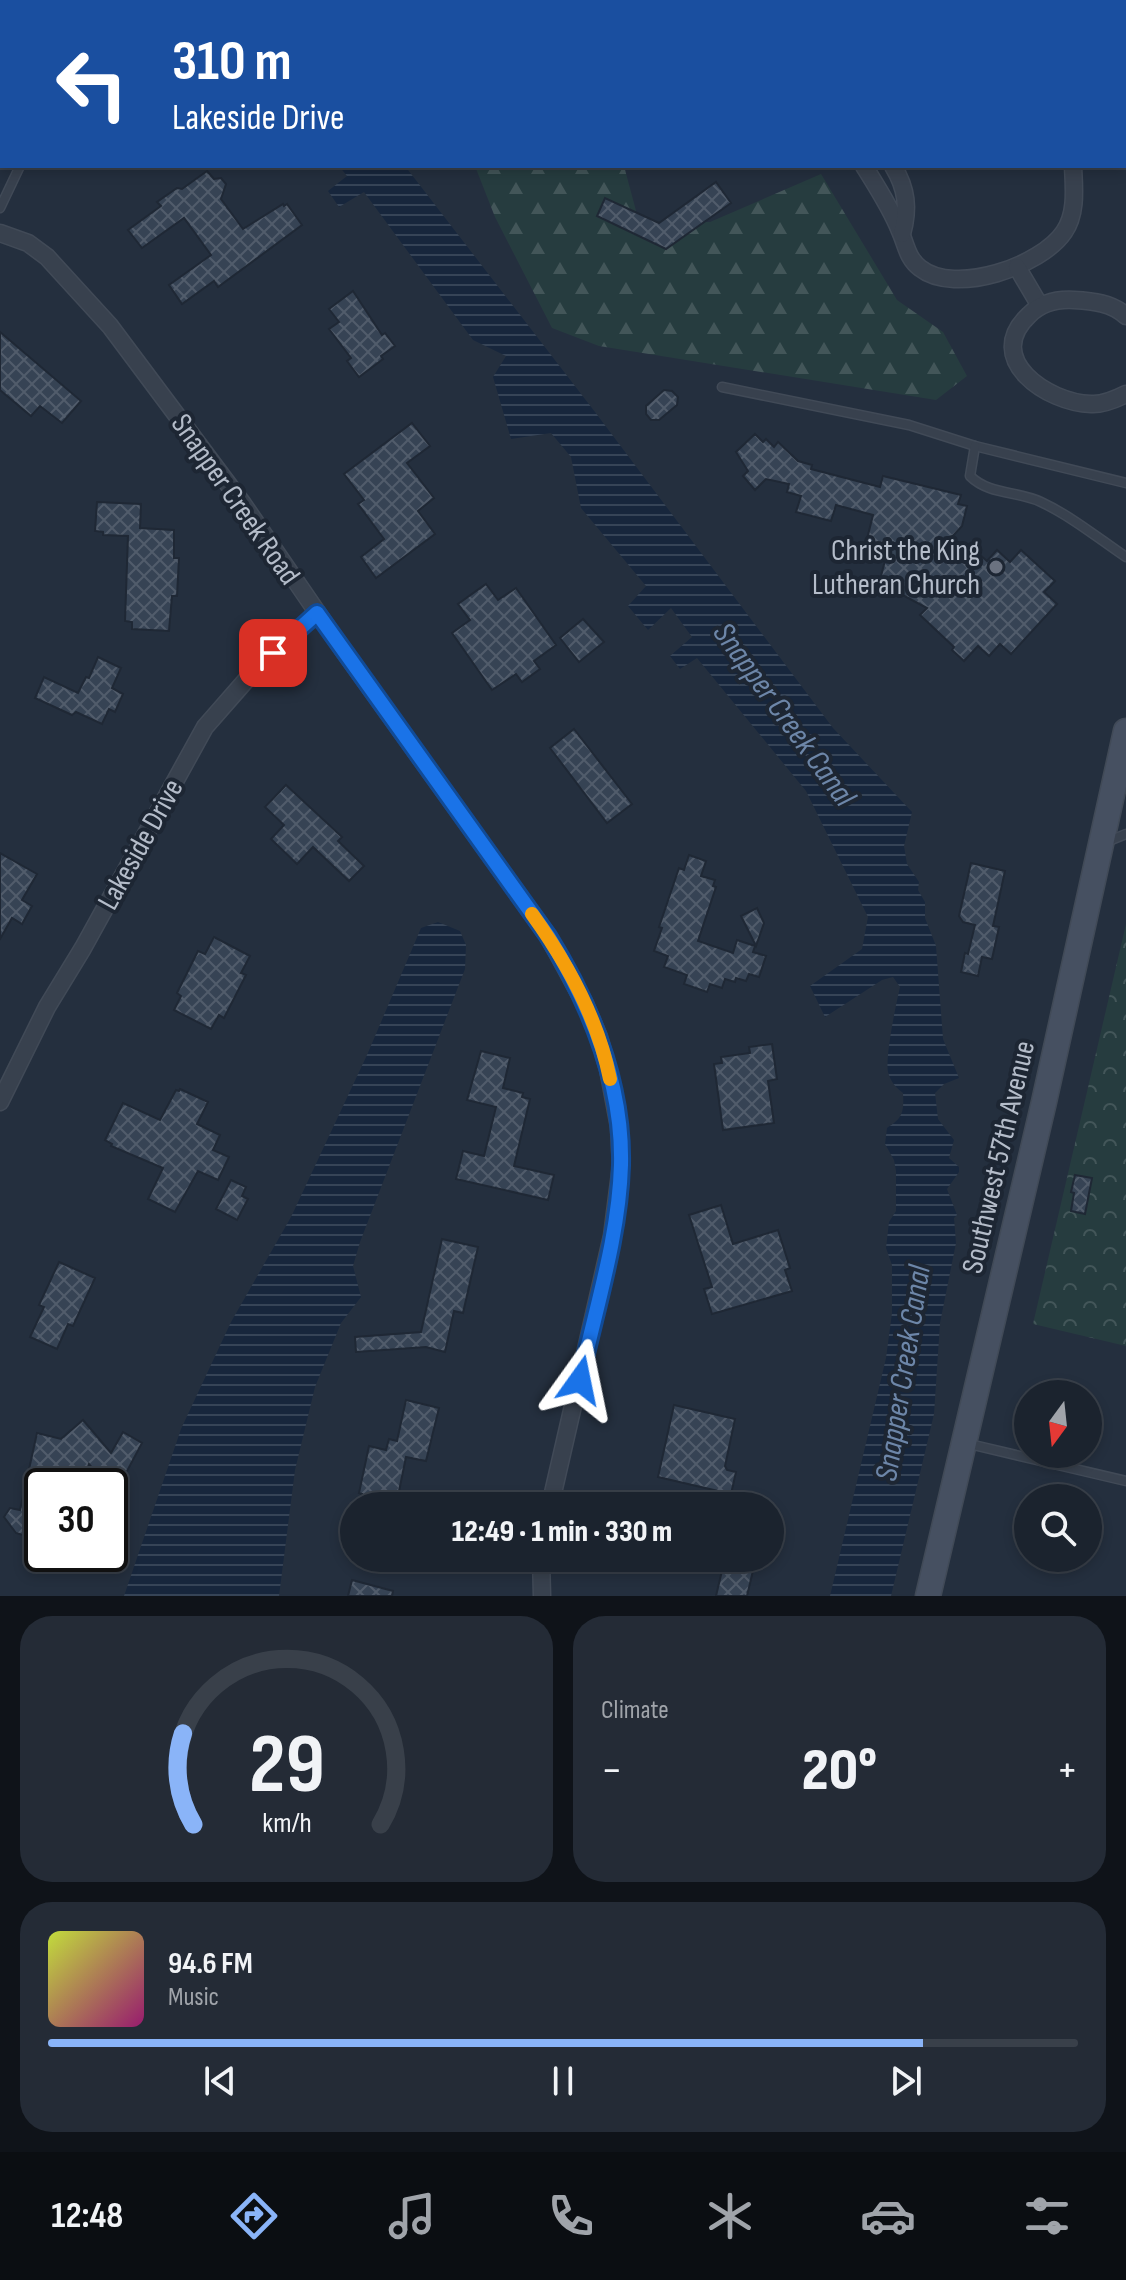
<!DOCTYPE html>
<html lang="en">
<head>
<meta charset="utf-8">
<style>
	:root { --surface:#1b232e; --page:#242b36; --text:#f1f3f6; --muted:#a0a4aa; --line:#39404a; --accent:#8ab4f8 }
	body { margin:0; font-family:"Sofia Sans Condensed",sans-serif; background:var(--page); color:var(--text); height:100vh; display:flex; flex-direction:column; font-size:30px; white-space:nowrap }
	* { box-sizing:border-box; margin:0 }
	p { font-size:26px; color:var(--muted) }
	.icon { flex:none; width:44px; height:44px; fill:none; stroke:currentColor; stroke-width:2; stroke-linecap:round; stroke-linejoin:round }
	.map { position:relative; height:1596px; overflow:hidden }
	.drawer { display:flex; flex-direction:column; gap:20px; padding:20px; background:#0f1319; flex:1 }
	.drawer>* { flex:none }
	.banner { position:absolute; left:0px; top:0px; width:1126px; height:168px; box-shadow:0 4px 12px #0003,0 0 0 2px var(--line); background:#1a4fa0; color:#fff; overflow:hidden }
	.needle { width:52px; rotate:195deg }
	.tools { position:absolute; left:1014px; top:1380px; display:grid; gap:16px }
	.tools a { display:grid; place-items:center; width:88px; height:88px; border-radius:50%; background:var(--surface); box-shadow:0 4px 12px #0003,0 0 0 2px var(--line); font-size:40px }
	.speed { position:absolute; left:24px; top:1468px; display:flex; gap:16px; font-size:40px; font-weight:700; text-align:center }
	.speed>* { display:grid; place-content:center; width:104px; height:104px; border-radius:50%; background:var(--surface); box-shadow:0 4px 12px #0003,0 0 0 2px var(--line); line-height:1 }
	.speed .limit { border:4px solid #111; border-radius:12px; background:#fff; color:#111 }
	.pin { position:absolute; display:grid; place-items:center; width:68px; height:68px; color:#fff; margin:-34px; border-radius:16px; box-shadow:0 4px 12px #0006 }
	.me { position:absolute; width:88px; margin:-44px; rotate:12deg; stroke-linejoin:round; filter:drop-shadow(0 0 6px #0008) }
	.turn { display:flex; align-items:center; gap:28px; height:168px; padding:0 40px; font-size:36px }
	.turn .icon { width:104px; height:104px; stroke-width:2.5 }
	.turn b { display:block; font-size:56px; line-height:68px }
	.big { font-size:60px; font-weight:800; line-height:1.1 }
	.drawer .widget { flex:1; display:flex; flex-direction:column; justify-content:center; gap:12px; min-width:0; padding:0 28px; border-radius:32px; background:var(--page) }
	.drawer .dial { align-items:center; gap:0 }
	.dial svg { height:208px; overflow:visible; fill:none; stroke:var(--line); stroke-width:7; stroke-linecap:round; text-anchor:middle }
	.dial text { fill:var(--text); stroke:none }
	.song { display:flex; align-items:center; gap:24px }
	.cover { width:96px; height:96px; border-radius:12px; background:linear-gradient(135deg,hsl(70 70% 55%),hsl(320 70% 35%)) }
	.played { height:8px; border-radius:4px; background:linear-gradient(90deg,var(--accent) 85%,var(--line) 85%) }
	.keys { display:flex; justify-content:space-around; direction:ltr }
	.heat { display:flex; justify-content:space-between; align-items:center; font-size:44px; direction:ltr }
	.drawer .tiles { flex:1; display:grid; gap:20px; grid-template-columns:1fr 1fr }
	.widget:last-child { grid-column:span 2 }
	.trip { position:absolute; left:340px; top:1492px; width:444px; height:80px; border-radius:40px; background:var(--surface); box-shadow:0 4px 12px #0003,0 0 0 2px var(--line); font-weight:800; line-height:80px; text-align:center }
	.dock { display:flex; height:128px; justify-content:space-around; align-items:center; background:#0b0e12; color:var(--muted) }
	.dock .icon { width:56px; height:56px }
	.dock .on { color:var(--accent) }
	.dock b { font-size:36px; color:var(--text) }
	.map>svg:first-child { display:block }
	.forest { fill:url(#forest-firs) }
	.park { fill:url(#park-crowns) }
	.water { fill:url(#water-rules) }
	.building { fill:url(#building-cross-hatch); stroke:#1f2835; stroke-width:2 }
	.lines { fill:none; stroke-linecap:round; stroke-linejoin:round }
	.lane-casing { stroke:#414a57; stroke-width:11 }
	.street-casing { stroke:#414a57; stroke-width:19 }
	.secondary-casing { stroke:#414a57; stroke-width:27 }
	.lane { stroke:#38414e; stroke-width:8 }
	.street { stroke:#38414e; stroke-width:16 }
	.secondary { stroke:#465061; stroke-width:24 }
	.route-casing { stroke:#114b97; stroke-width:20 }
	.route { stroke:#1a73e8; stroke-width:14 }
	.slow { stroke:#f59e0b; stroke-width:14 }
	.worship-dot { fill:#6b7280; stroke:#1d2633; stroke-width:3 }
	.labels { text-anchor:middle; stroke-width:8; stroke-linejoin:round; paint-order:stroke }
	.street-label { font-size:30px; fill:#b4bcc9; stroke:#1d2633 }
	.poi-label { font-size:30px; fill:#b4bcc9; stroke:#1d2633; text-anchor:end }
	.water-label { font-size:32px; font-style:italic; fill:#6d86a8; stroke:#1d2633 }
</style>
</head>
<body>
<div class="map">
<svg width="1126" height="1596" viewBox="0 0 1126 1596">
	<defs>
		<pattern id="forest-firs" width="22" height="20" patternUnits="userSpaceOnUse" patternTransform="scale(2)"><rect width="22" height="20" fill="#263c3f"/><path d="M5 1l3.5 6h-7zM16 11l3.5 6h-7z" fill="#435659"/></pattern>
		<pattern id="park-crowns" width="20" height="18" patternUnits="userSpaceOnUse" patternTransform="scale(2)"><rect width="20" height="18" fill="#263c3f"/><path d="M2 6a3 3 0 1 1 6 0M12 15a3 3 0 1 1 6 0" fill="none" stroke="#435659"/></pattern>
		<pattern id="water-rules" width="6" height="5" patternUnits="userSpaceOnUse" patternTransform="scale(2)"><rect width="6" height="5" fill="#17263c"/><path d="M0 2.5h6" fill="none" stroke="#364457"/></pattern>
		<pattern id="building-cross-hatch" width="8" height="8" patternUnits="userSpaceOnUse" patternTransform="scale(2)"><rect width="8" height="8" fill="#364354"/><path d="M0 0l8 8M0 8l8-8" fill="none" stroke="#515c6b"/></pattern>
	</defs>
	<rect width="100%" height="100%" fill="#242f3e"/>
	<path class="forest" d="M475,166H624L639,222H710L821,174L897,300L943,332L967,376L936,400L599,346L552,328L495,217Z"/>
	<path class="park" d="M1126,924V1346L1033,1324Z"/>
	<g class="water">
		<path d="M339,166H405L595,412L833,728L912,812L904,846L907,864L919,882L918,890L925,902V918L936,946L943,1039L959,1078L944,1084L935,1093L938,1119L954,1140L949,1158L959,1167V1172L947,1189L957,1215L954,1218L956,1243L940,1323L934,1414L891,1596H830L886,1358L892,1313V1265L886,1248L889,1222L896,1211V1171L894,1160L885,1144L887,1128C903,1118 904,1112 903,1093C895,1087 891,1082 888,1072C885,1057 896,1004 900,987L893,977L882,980L825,1017L810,986L862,949L868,917L806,791L697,658L680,669L670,656L692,637L671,608L648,630L628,606L646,586L581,508L571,457L551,433L511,439L493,377L506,356L473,340L364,192L339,207L328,191L347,176Z"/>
		<path d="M438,922L460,931L466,945L465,969L360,1242L353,1266L361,1297L341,1323L315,1387L295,1470L279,1596H124L181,1429L231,1322L291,1217L367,1055L421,928Z"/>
	</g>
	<g class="building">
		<path d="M207,171L214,179L221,178L226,184L221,199L243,229L283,204L284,206L287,204L302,225L218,287L214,281L182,304L169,285L211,255L184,218L142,248L128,230L161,206L157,202L177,188L182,189Z"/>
		<path d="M716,182L731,203L666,249L597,216L605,198L659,223Z"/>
		<path d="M353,291L382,335L385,333L395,346L381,356L383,359L359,377L347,361L351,358L329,329L339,322L329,309Z"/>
		<path d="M0,332L81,401L62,423L40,406L31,416L0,390Z"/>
		<path d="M664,390L672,391L678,397L677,405L659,420H651L646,414V406Z"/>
		<path d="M412,423L430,446L407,463L434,498L418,511L435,534L376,578L361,557L384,539L358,504L364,500L344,474Z"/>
		<path d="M755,434L763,442L766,439L774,447L778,442L798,461L812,465L811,469L880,487L883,476L961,495L958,504L967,506L962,526L950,539L973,560L979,554L987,561L997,550L1010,562L1021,550L1055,581L1044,592L1057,604L1011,654L1000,644L989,656L978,646L964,661L952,650L954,647L920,615L927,608L882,584L885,579L881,576L888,549L866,543L873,515L836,505L831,521L796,512L801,496L787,492L789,484L766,479L755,490L743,476L748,471L736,452Z"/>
		<path d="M97,502L141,504L140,528L174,530V558H179L177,596H172L169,631L132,629V622L125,621L128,536L103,535V532L95,531Z"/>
		<path d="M486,584L498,600L516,588L556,645L534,661L540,669L522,682L516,674L492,690L452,633L470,620L458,604Z"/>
		<path d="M583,619L604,642L579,662L560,638Z"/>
		<path d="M98,657L121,668L112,688L123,694L115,712L109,709L102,724L76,712L72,715L35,698L44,677L78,693L86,677L89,678Z"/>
		<path d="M574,729L632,804L607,823L550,748Z"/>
		<path d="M286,785L342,837L338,841L364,866L349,881L313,847L297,864L271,839L284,825L265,807Z"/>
		<path d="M0,853L37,874L22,900L32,906L22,924L12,918L0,939Z"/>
		<path d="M689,855L706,861L701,876L715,880L713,886L716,887L698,941L733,953L737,940L755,946L753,952L766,956L759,977L749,974L746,981L736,978L735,982L725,979L722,988L710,984L707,992L684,984L687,975L664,967L668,956L654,951L662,928L659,927L679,868L684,870Z"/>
		<path d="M971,863L1005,871L993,926L999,927L992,959L982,957L978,976L961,972L965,953L968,954L975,925L963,922L959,916Z"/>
		<path d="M757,908L764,923L756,946L741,916Z"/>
		<path d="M214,937L250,956L241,973L246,975L224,1018L219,1015L211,1029L174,1010L181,996L177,993L198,951L205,954Z"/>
		<path d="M772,1044L777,1079L768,1081L774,1123L723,1130L714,1064L722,1063L721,1057L750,1053L749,1047Z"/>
		<path d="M481,1051L510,1058L503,1088L523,1093L522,1097L530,1099L514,1166L554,1175L548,1200L456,1179L463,1151L484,1156L496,1107L467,1100Z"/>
		<path d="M180,1089L208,1102L197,1124L220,1135L213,1150L229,1157L218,1180L198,1171L175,1212L148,1199L163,1168L111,1146L112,1144L105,1140L123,1103L160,1120L176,1090L179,1091Z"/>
		<path d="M1075,1175L1092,1178L1085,1214L1071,1211L1074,1193L1071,1192Z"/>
		<path d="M231,1180L246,1187L242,1196L248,1199L237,1220L216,1209Z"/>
		<path d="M721,1205L733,1244L778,1230L790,1268L785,1270L792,1291L712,1314L704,1289L712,1287L689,1215Z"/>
		<path d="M442,1239L478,1247L463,1313L454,1311L445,1352L426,1347L356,1352L355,1337L421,1332Z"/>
		<path d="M59,1262L95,1278L73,1326L68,1324L57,1349L30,1337L44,1307L39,1305Z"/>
		<path d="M406,1400L439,1408L426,1461L406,1457L396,1506H359L362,1494L359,1493L369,1446L386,1450L389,1439L397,1441Z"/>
		<path d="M674,1405L735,1419L725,1466L727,1470L736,1472L731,1494L658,1477Z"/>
		<path d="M83,1420L111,1453L123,1432L142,1443L126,1473L104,1482L89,1464L82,1486H42V1541L16,1533L4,1517L10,1508L20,1510L37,1433L61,1439Z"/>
		<path d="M725,1558H756L747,1596H716Z"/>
		<path d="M352,1580L393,1591L392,1596H348Z"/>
	</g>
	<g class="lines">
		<defs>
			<g id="lane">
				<path d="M0,208L20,166"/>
				<path d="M722,387L909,425L975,446L1126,483"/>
				<path d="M975,446L970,476C989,495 1018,491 1041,502C1071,516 1098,538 1126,557"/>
				<path d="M1104,843L1126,834"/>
				<path d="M965,1443L1126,1481"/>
			</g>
			<g id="street">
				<path d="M788,0L789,2"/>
				<path d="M1109,2L1110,0"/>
				<path d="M864,166C877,187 891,208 900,231C906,244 907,258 920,268C955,296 1041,266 1064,232C1077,213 1074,188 1073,166"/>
				<path d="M893,166C907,189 909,209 902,234"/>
				<path d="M0,233L28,243L47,257L110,326L243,504L343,650L548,936L585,1004L599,1037L608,1069L619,1127L621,1166L612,1236L550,1506"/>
				<path d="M1017,267L1040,306"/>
				<path d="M1126,316C1112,303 1093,301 1074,300C1057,299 1042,302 1029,315C982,359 1048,403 1091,404C1103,405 1116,399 1126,394"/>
				<path d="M0,1102L47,1007L83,948L205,727L254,671L317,613"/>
				<path d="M541,1558L542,1596"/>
			</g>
			<path id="secondary" d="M928,1596L1044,1102L1126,731"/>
		</defs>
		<use href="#lane" class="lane-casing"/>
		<use href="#street" class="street-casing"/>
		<use href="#secondary" class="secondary-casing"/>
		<use href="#lane" class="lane"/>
		<use href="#street" class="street"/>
		<use href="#secondary" class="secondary"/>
	</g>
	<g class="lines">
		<defs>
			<path id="route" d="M273,653L317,613L548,936C590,1004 623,1082 621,1165C619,1237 595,1310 580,1380"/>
		</defs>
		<use href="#route" class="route-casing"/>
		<use href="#route" class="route"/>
		<path class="slow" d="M532,914C568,964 598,1019 610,1079"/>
	</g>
	<circle class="worship-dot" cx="996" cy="567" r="8"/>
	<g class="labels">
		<g class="street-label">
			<text transform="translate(236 499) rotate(55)" y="10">Snapper Creek Road</text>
			<text transform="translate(140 844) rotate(-61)" y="10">Lakeside Drive</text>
			<text transform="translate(998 1157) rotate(-77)" y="10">Southwest 57th Avenue</text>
		</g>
		<g class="poi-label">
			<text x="980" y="560">Christ the King<tspan x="980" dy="34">Lutheran Church</tspan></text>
		</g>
		<g class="water-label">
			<text transform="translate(785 714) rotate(54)" y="11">Snapper Creek Canal</text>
			<text transform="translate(902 1373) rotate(-81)" y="11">Snapper Creek Canal</text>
		</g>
	</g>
</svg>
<div class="tools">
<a><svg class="needle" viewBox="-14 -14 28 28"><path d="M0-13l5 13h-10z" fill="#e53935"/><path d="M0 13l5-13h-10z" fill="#a0a4aa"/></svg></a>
<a><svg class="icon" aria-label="search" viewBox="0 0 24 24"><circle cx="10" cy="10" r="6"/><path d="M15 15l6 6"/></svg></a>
</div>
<div class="speed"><div class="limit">30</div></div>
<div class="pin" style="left:273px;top:653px;background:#d93025"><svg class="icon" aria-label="arrive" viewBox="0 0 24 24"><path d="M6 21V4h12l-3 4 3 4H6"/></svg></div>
<svg class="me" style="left:580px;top:1380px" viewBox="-20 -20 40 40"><path d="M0-17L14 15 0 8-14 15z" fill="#1a73e8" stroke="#fff" stroke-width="4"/></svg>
<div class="trip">12:49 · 1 min · 330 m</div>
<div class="banner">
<div class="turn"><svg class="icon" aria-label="left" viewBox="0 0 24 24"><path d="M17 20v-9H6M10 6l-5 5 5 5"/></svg><div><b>310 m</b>Lakeside Drive</div></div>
</div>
</div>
<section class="drawer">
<div class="tiles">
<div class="widget dial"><svg viewBox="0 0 100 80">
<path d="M14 69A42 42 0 1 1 86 69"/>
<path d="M14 69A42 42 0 0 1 10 34" stroke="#8ab4f8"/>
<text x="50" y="56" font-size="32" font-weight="700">29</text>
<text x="50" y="72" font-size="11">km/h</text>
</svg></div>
<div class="widget"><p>Climate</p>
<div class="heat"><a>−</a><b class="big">20°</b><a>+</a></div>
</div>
<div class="widget">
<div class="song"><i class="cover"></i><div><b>94.6 FM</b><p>Music</p></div></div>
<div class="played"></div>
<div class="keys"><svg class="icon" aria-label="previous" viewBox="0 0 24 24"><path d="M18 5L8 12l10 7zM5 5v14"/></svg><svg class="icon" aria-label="pause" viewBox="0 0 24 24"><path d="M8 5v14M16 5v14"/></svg><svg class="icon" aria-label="next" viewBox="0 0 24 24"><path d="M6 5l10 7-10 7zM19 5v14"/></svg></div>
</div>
</div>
</section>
<nav class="dock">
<b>12:48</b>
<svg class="icon on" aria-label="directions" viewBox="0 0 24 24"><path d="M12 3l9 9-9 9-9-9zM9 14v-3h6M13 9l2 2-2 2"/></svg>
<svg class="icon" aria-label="music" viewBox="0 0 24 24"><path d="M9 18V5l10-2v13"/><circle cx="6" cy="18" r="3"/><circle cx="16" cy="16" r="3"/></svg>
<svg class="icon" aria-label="phone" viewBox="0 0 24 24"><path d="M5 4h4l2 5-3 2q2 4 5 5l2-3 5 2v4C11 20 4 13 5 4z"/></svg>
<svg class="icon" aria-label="climate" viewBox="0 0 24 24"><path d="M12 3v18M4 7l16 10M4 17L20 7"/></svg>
<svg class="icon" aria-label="car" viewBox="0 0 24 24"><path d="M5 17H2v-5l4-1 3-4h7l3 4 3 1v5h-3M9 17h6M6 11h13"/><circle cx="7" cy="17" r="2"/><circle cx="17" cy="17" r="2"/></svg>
<svg class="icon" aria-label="filters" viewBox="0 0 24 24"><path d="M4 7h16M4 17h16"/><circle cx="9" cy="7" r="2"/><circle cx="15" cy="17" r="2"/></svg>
</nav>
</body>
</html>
